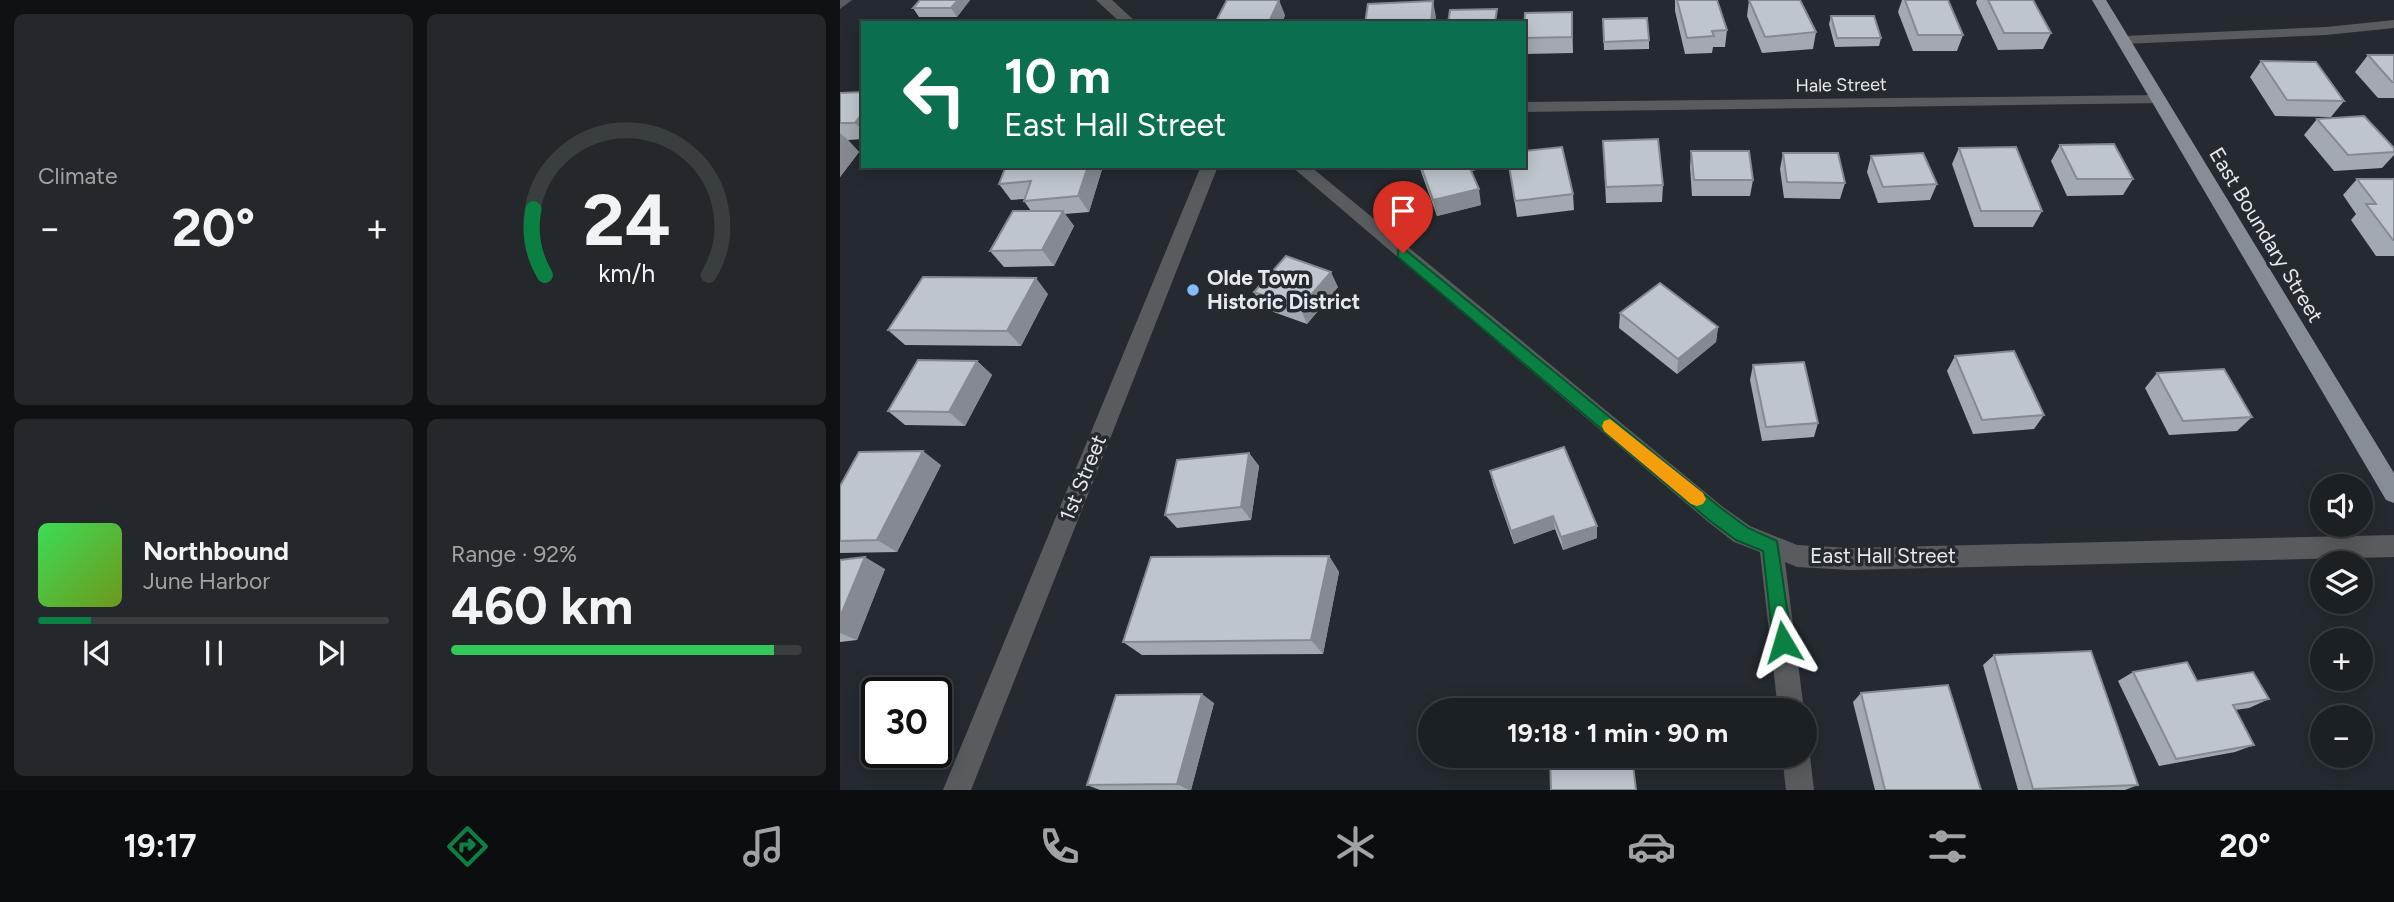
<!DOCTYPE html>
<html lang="en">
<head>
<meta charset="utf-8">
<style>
	:root { --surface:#1b2024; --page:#24282c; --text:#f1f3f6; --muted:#a0a3a6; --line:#393e41; --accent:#0b8043 }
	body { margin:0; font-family:Figtree,sans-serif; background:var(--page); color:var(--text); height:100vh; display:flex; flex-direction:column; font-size:26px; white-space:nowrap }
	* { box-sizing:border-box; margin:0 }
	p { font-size:23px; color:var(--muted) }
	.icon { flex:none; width:38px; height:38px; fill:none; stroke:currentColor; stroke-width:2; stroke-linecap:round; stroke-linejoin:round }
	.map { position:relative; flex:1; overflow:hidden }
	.sheet { display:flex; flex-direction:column; gap:14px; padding:14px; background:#0f1214; width:840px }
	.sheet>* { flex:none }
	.banner { position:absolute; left:21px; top:21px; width:665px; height:147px; border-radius:0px; box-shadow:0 4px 18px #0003,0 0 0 2px var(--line); background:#0b6e4f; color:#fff; overflow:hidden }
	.tools { position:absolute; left:1470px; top:474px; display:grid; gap:14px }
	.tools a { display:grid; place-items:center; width:63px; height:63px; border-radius:50%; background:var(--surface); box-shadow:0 4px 18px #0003,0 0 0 2px var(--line); font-size:35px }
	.speed { position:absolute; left:21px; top:677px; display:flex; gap:14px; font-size:35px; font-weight:700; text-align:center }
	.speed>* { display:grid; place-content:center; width:91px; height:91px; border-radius:50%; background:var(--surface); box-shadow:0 4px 18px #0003,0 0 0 2px var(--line); line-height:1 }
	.speed .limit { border:4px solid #111; border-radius:10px; background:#fff; color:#111 }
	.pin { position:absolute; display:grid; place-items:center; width:60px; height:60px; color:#fff; margin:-72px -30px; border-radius:50% 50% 50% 0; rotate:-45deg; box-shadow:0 0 7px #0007 }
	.pin .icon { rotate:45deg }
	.me { position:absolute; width:77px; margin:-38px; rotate:353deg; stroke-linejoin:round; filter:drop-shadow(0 0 5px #0008) }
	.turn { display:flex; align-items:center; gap:24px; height:147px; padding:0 28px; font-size:32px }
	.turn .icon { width:91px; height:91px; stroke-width:2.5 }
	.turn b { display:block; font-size:49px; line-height:60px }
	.big { font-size:52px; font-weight:700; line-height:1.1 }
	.sheet .tile { flex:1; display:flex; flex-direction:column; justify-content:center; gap:10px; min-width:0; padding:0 24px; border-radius:10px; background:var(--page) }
	.sheet .dial { align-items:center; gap:0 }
	.dial svg { height:182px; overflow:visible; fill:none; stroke:var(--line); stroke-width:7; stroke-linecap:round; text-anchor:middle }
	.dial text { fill:var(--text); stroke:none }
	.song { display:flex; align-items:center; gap:21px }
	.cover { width:84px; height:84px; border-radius:10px; background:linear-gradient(135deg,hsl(130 70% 55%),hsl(80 70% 35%)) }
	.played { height:7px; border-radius:4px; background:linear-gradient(90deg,var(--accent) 15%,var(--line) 15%) }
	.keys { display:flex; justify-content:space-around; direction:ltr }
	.heat { display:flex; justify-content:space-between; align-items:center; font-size:38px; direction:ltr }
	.charge { height:10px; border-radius:5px; background:linear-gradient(90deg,#34c759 92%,var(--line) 0) }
	.sheet .tiles { flex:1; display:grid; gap:14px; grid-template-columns:repeat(2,1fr) }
	.trip { position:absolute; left:578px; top:698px; width:399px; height:70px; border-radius:35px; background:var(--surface); box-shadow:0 4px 18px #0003,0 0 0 2px var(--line); font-weight:700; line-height:70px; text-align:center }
	.tab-bar { display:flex; height:112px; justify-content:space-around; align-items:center; background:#0b0d0e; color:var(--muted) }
	.tab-bar .icon { width:49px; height:49px }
	.tab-bar .active { color:var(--accent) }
	.tab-bar b { font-size:32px; color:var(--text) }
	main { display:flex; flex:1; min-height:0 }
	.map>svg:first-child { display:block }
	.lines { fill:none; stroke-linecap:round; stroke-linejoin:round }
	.minor { fill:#595c5f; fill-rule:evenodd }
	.major { fill:#878d94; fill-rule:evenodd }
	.wall { fill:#a3a9b0 }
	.shaded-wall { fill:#858a90 }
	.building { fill:#bec5cd; stroke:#858a90; stroke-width:2 }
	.route { fill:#0b8043; stroke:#07532c; stroke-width:2 }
	.slow { fill:#f59e0b }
	.poi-dot { fill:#82bcfa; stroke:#242a30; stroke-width:2.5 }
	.labels { text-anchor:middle; stroke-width:7; stroke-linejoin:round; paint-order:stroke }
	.far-street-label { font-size:18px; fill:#e5e8ed; stroke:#242a30 }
	.street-label { font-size:21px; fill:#e5e8ed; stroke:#242a30 }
	.poi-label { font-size:21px; font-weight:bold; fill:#e5e8ed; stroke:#242a30; text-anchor:start }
</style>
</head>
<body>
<main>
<section class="sheet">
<div class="tiles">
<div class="tile"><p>Climate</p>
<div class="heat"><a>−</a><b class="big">20°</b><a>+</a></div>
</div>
<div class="tile dial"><svg viewBox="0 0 100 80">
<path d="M14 69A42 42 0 1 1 86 69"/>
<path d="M14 69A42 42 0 0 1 9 40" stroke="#0b8043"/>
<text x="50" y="56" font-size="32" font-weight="700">24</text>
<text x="50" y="72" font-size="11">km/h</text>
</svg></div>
<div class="tile">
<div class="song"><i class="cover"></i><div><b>Northbound</b><p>June Harbor</p></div></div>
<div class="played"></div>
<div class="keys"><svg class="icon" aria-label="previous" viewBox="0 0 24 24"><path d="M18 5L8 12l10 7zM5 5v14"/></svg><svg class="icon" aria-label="pause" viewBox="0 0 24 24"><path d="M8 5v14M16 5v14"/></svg><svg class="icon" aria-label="next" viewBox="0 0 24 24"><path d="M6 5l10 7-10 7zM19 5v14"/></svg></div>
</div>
<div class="tile"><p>Range · 92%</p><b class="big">460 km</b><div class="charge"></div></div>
</div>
</section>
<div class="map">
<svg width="1554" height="790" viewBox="0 0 1554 790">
	<rect width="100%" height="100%" fill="#242a30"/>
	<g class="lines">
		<g class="minor">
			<path d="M0,0H12L0,9Z"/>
			<path d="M256,0H272L297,23H281Z"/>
			<path d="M1554,20V28L1486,35L1283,44L1276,40L1283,36L1486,27Z"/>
			<path d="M1319,95L1325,97L1327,100L1325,103L684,112V102Z"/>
			<path d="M361,166H378L131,790H103Z"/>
			<path d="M451,166H470L883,507L910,526L957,545L1011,548L1554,535V557L1011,570L957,567L945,562L964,710H938L920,552L894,542L867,521Z"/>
			<path d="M964,746L970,756L974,790H946L942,756H964Z"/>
		</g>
		<path class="major" d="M1252,0H1266L1554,473V503L1546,500Z"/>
	</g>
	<g class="wall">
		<path d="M130,0L117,17H79L73,8Z"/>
		<path d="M835,0H877L887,30L885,47H873L872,53L845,54L835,11Z"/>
		<path d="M909,0L976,32L973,49L922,53L907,16Z"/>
		<path d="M1062,0H1108L1123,35L1117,51H1073L1058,12Z"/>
		<path d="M1137,0H1193L1211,33L1203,49L1158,50L1136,3Z"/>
		<path d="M732,12L733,53L685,54L684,43L685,13Z"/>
		<path d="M445,15L442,23H377L376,21Z"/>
		<path d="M991,16L1041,38L1039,46L995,47L989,24Z"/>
		<path d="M763,19L809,40V49L764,50Z"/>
		<path d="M1528,55H1554V98H1538L1515,72Z"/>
		<path d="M1421,61L1504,101L1491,117L1435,116L1410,77Z"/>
		<path d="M23,92V139L8,140L19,152L0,177V93Z"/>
		<path d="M1477,119L1554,148V155L1542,168L1494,171L1464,135Z"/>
		<path d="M763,141L823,185L822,202L766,203Z"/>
		<path d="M1220,145L1293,179L1283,195L1227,196L1211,161Z"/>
		<path d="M1119,148L1202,211L1193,227H1134L1112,164Z"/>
		<path d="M851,151L913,180L910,196H852L850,167Z"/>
		<path d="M943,153L1005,183L1000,199L944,198L940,169Z"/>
		<path d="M1031,156L1097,184L1090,200L1038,203L1027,172Z"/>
		<path d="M166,166H263L249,212L225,214L234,226L214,266L164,267L150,251L191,211L184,201V199L171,200L159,184Z"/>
		<path d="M579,166H653L631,171L641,205L597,216Z"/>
		<path d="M669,166L733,194L734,210L677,217Z"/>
		<path d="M1517,179H1554V256H1536L1511,220L1516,214L1503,195Z"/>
		<path d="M498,287L467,324L422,308L414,292Z"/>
		<path d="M208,294L181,346L65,345L48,330Z"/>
		<path d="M780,313L878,327L876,342L837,374L779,328Z"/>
		<path d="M1115,356L1204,415L1194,429L1133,434L1107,371Z"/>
		<path d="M137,361L152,375L125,426L65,425L48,411Z"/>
		<path d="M913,365L978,423L974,437L922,441L910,380Z"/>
		<path d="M1317,373L1412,417L1397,431L1329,435L1305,388Z"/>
		<path d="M409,453L419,466L411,520L337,528L325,515Z"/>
		<path d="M101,465L57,552L0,553V486Z"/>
		<path d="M650,471L757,538L723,550L715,529L674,544L653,484Z"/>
		<path d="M489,556L499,572L483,654L302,655L283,642Z"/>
		<path d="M0,560L45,569L17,640L0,642Z"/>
		<path d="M1154,655L1298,785L1285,790H1178L1143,665Z"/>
		<path d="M1293,672L1357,681L1429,699L1409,708L1395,710L1414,745L1395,752L1319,766L1278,681Z"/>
		<path d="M1021,693L1141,790H1035L1013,702Z"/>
		<path d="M374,703L351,790H260L247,785Z"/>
	</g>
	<g class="shaded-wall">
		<path d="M118,0H130L117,17L111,8Z"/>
		<path d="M439,0L445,15L442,23H430L429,22Z"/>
		<path d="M593,1L596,17L595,23H591Z"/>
		<path d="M23,112V131L15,123Z"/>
		<path d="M0,133L4,137V136L19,152L0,177Z"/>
		<path d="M248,166H263L249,212L238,196Z"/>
		<path d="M627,166H653L628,172Z"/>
		<path d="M639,189L641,205L597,216L593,200Z"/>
		<path d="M223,211L234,226L214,266L202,250Z"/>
		<path d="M491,272L498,287L467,324L460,308Z"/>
		<path d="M196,278L208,294L181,346L167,331Z"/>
		<path d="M878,327L876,342L837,374L838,359Z"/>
		<path d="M137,361L152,375L125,426L109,412Z"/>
		<path d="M83,451L101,465L57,552L37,540Z"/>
		<path d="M409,453L419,466L411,520L401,507Z"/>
		<path d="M713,516L715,529L674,544L671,531Z"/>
		<path d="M757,526V538L723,550L721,537Z"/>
		<path d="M489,556L499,572L483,654L471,640Z"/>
		<path d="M25,557L45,569L17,640L0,633V617Z"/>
		<path d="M362,694L374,703L351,790H349L337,784Z"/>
	</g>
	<g class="building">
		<path d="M80,0H118L111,8H73Z"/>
		<path d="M387,0H439L429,22L376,21Z"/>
		<path d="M837,0H877L887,30L872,31L874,36L847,38Z"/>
		<path d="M909,0H960L976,32L925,37Z"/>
		<path d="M1065,0H1108L1123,35H1078Z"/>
		<path d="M1148,0H1193L1211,33H1164Z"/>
		<path d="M593,1L591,23H525L528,4Z"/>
		<path d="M657,9L655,23H608L610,10Z"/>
		<path d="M732,12V37L684,38L685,13Z"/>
		<path d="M991,16H1034L1041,38H997Z"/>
		<path d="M807,18L809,40L764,42L763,19Z"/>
		<path d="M1528,55H1554V82H1552Z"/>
		<path d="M1421,61L1476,62L1504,101L1447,100Z"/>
		<path d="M23,92V112L15,123H0V93Z"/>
		<path d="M1524,116L1554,148V152L1508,155L1477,119Z"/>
		<path d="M818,139L823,185L766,187L763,141Z"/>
		<path d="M1274,144L1293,179H1237L1220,145Z"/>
		<path d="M722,147L733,194L675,201L669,166H684V151Z"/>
		<path d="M1176,147L1202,211H1141L1119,148Z"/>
		<path d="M851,151H909L913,180H854Z"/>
		<path d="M943,153H998L1005,183L947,182Z"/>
		<path d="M1083,153L1097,184L1043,187L1031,156Z"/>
		<path d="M166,166H248L238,196L184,201L191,181L159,184Z"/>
		<path d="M581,166H629L639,189L593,200Z"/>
		<path d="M1517,179H1554V240H1553L1526,204H1536Z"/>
		<path d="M173,211H223L202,250L150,251Z"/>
		<path d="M446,256L491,272L460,308L414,292Z"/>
		<path d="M83,277L196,278L167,331L48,330Z"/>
		<path d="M820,283L878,327L838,359L780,313Z"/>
		<path d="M1174,351L1204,415L1142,420L1115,356Z"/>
		<path d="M78,360L137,361L109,412L48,411Z"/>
		<path d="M964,362L978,423L926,427L913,365Z"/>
		<path d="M1384,369L1412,417L1343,421L1317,373Z"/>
		<path d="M724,447L757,526L721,537L713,516L671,531L650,471Z"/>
		<path d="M83,451L37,540L0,541V486L19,452Z"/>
		<path d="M409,453L401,507L325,515L337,460Z"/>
		<path d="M489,556L471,640L283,642L311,557Z"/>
		<path d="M25,557L0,617V560Z"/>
		<path d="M1251,651L1298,785L1193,789L1154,655Z"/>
		<path d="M1347,662L1357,681L1413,672L1429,699L1393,705L1414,745L1336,759L1293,672Z"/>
		<path d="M1108,685L1141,790H1045L1021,693Z"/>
		<path d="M362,694L337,784L247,785L276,695Z"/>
		<path d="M710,756H792L796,790H711Z"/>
	</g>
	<path class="route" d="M563,248L882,509L908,528L937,541L952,642L949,649L943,652L936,649L933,642L923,551L896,540L869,520L558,257V250Z"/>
	<path class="slow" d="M770,419L863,493L866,499L863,504L857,506L851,504L764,431L762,426L764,421Z"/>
	<circle class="poi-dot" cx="353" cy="290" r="7"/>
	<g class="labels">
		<g class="far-street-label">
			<text transform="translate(1001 85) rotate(-1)" y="6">Hale Street</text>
		</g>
		<g class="street-label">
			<text transform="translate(1426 235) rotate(59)" y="7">East Boundary Street</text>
			<text transform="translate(243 478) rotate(-68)" y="7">1st Street</text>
			<text x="1043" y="563">East Hall Street</text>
		</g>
		<g class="poi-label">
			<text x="367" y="285">Olde Town<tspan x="367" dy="24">Historic District</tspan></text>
		</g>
	</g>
</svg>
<div class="tools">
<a><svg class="icon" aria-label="sound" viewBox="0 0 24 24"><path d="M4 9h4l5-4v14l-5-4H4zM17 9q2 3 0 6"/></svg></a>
<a><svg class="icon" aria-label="layers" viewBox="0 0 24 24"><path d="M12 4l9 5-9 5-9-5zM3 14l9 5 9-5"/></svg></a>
<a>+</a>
<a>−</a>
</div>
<div class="speed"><div class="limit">30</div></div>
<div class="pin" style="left:563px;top:253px;background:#d93025"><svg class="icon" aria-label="arrive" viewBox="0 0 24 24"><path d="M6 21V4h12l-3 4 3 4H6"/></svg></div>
<svg class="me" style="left:943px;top:642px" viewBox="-20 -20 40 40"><path d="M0-17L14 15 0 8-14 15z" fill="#0b8043" stroke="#fff" stroke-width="4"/></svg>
<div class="trip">19:18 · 1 min · 90 m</div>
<div class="banner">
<div class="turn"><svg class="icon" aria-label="left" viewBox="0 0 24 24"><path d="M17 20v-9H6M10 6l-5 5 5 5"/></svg><div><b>10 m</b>East Hall Street</div></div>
</div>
</div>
</main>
<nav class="tab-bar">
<b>19:17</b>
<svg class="icon active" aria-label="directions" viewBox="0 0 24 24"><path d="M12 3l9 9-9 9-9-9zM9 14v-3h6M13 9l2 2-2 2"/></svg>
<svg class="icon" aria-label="music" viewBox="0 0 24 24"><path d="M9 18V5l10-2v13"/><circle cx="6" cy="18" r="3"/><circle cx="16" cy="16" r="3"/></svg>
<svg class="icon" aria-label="phone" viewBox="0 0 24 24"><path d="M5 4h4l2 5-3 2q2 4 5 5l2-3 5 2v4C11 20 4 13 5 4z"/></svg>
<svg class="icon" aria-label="climate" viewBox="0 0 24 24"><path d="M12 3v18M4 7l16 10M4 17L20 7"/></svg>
<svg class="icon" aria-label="car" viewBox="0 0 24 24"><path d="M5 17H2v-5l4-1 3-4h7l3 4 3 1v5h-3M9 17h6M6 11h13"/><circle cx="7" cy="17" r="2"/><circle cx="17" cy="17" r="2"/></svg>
<svg class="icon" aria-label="filters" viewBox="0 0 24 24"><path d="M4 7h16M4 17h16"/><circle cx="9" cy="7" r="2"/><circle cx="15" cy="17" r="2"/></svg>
<b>20°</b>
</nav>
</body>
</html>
